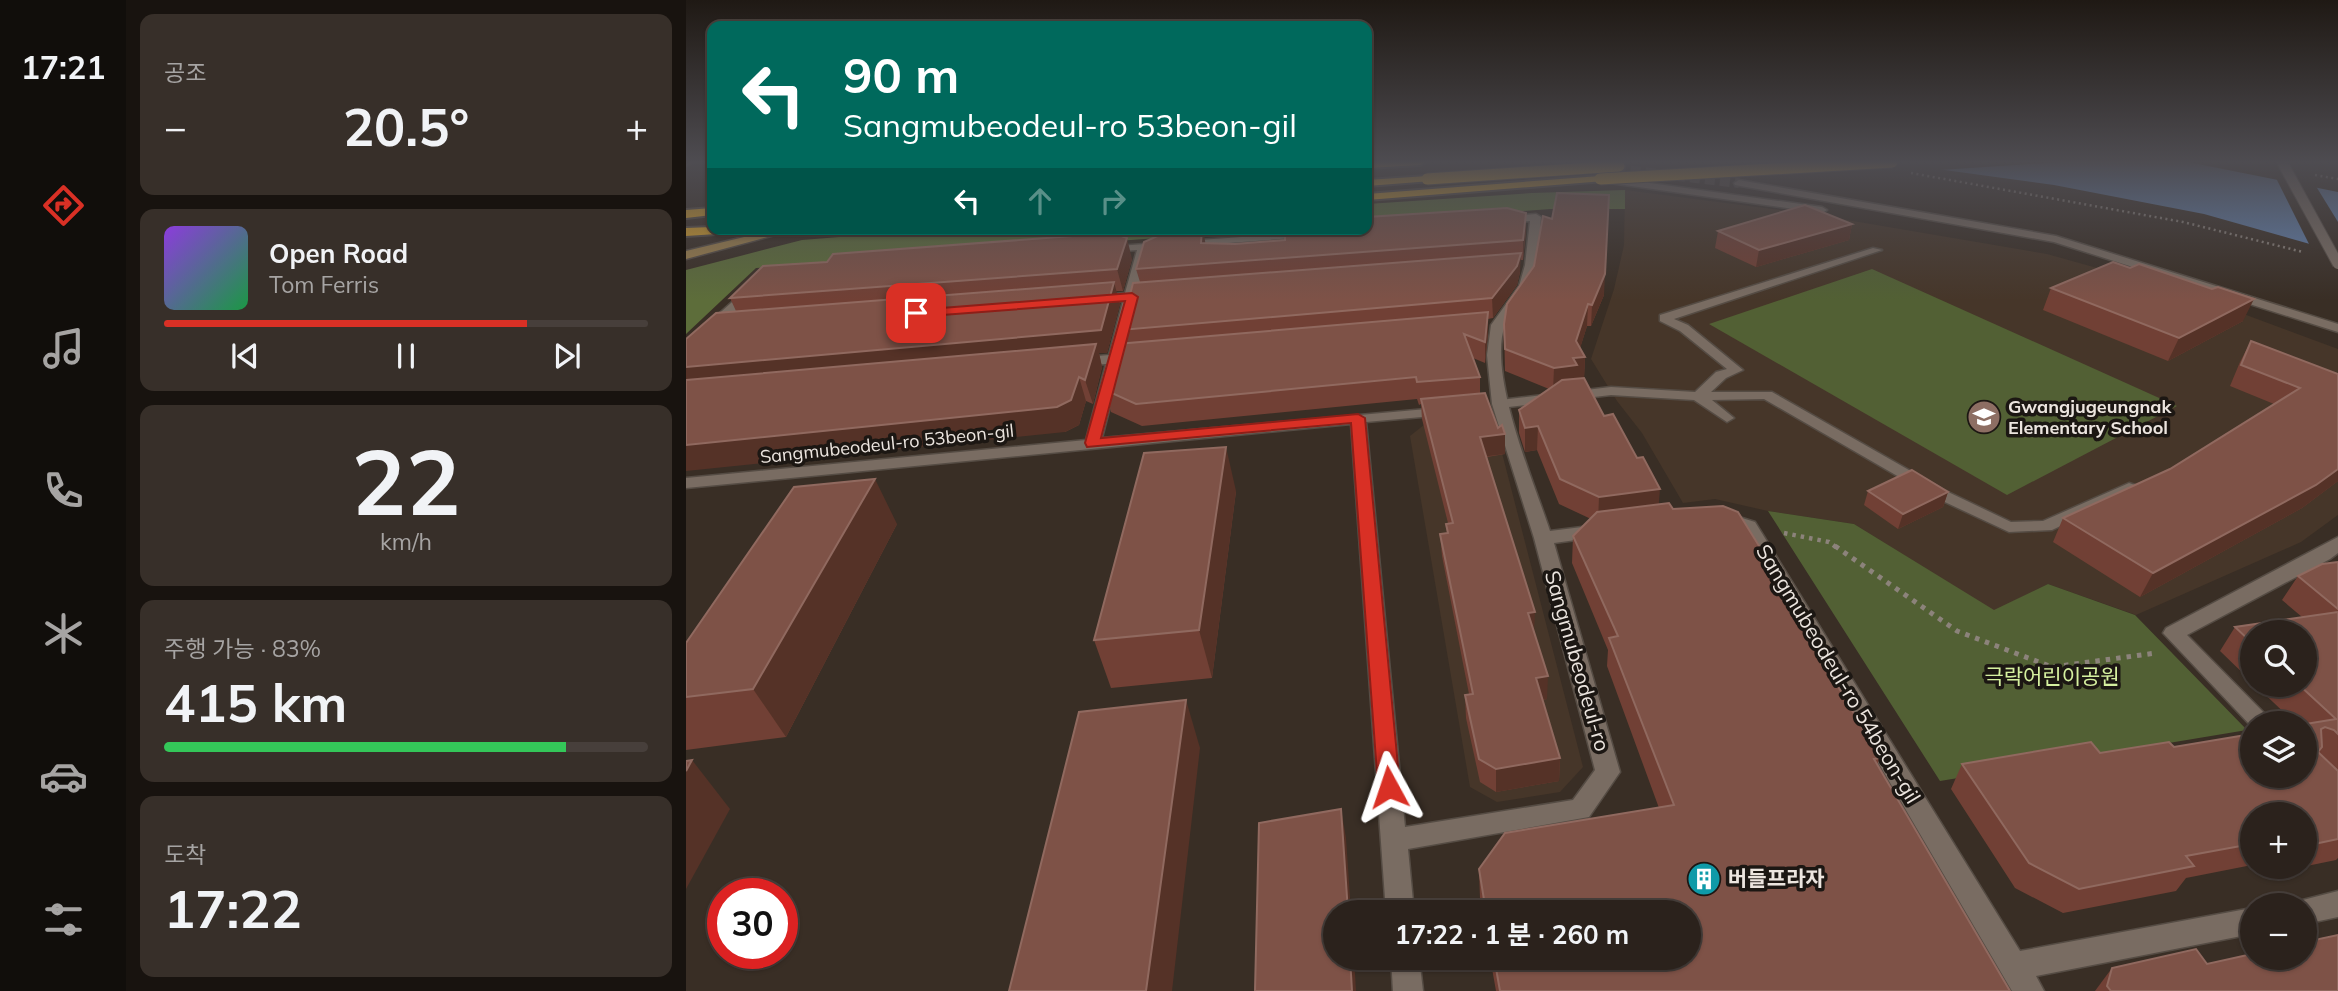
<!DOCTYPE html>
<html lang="ko">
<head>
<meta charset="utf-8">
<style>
	:root { --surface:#2b221c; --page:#372f29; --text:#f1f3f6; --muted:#a6a4a3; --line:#473f3b; --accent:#d93025 }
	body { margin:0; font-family:Mulish,"Noto Sans KR",sans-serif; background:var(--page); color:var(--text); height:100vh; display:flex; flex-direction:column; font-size:26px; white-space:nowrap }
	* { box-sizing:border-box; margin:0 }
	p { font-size:23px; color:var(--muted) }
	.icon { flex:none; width:38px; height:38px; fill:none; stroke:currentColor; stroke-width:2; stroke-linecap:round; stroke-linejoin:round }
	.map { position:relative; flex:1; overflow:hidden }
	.details { display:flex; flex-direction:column; gap:14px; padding:14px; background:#18130f; width:560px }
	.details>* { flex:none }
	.top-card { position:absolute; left:21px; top:21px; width:665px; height:214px; border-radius:14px; box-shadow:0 2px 5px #0004,0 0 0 2px var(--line); background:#00695c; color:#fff; overflow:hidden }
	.fabs { position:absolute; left:1554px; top:620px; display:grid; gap:14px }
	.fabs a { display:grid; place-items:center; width:77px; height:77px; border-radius:50%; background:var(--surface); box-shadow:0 2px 5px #0004,0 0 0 2px var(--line); font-size:35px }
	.speed { position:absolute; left:21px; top:878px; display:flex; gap:14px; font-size:35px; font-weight:700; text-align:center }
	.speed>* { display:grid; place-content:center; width:91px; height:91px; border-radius:50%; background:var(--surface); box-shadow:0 2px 5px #0004,0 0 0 2px var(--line); line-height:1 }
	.speed .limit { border:10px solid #d22; background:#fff; color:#111 }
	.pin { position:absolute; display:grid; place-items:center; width:60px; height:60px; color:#fff; margin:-30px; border-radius:14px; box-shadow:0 4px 10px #0006 }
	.me { position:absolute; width:77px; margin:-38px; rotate:355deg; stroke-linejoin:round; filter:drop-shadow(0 0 5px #0008) }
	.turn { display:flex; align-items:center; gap:24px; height:147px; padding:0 21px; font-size:32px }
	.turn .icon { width:91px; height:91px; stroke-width:2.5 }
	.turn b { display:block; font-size:49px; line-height:60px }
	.lanes { display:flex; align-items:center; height:66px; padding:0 21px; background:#0003; justify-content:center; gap:35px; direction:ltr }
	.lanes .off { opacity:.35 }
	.big { font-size:52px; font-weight:700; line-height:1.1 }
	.details .widget { flex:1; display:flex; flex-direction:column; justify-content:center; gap:10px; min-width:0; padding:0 24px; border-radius:14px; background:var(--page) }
	.details .dial { align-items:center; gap:0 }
	.dial b { font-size:91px; line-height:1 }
	.song { display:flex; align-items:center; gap:21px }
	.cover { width:84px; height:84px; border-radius:10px; background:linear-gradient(135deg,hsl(270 70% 55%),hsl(140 70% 35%)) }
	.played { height:7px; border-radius:4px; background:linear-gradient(90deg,var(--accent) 75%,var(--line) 75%) }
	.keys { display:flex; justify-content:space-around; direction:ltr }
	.heat { display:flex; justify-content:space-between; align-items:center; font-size:38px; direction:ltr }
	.charge { height:10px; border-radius:5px; background:linear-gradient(90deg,#34c759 83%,var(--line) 0) }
	.trip { position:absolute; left:637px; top:900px; width:378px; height:70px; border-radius:35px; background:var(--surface); box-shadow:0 2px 5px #0004,0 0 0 2px var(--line); font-weight:700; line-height:70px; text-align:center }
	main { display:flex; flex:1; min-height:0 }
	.menu { display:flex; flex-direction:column; width:126px; justify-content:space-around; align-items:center; background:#110e0b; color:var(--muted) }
	.menu .icon { width:49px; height:49px }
	.menu .selected { color:var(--accent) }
	.menu b { font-size:32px; color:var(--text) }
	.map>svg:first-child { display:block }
	.built { fill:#463629 }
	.green { fill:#526034 }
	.forest { fill:#5d6d3a }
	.water { fill:#6281ae }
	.pier { fill:#392e25 }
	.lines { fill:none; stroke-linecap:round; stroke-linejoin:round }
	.minor-tunnel { stroke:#544941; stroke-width:10; stroke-dasharray:10 5; stroke-linecap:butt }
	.service-casing { stroke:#554c44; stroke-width:3 }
	.minor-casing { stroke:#554c44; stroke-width:3 }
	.tertiary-casing { stroke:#554c44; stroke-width:3 }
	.secondary-casing { stroke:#554c44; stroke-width:3 }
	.trunk-casing { stroke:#554c44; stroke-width:4 }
	.path-far2 { stroke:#8c837b; stroke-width:2.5; stroke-dasharray:2 3.5; stroke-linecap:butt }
	.path-far1 { stroke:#8c837b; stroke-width:4.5; stroke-dasharray:3.5 5; stroke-linecap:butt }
	.path { stroke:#8c837b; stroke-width:5; stroke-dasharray:4.5 6; stroke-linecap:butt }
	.service { fill:#796c62; fill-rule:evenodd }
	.minor { fill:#796c62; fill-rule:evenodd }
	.tertiary { fill:#796c62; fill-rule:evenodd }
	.secondary { fill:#9d804c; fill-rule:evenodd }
	.trunk { fill:#daa228; fill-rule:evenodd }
	.minor-bridge-casing { stroke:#554c44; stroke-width:12; stroke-linecap:butt }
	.trunk-bridge-casing { stroke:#554c44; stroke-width:13; stroke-linecap:butt }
	.minor-bridge { stroke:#796c62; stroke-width:10 }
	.trunk-bridge { stroke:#daa228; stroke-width:11 }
	.wall { fill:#714035 }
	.shaded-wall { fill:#553227 }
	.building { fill:#7e5247; stroke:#90695f; stroke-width:2 }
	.route { fill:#d93025; stroke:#8d1f18; stroke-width:2 }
	.labels { text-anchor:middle; stroke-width:7; stroke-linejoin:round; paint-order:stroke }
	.poi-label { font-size:18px; font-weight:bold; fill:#ece5df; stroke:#1c1713; text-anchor:start }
	.street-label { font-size:18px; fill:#ece5df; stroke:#1c1713 }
	.near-street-label { font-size:21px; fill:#ece5df; stroke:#1c1713 }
	.near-park-label { font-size:21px; fill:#d5f09f; stroke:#1c1713 }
	.near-poi-label { font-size:21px; font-weight:bold; fill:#ece5df; stroke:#1c1713; text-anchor:start }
</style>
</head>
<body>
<main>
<nav class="menu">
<b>17:21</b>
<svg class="icon selected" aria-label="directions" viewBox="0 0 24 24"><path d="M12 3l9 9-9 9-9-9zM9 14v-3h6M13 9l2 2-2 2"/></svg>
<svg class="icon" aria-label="music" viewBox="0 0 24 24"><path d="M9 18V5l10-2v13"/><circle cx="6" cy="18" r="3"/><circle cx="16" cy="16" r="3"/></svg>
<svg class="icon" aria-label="phone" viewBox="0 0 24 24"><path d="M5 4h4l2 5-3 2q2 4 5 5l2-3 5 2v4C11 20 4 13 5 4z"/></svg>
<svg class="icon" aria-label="climate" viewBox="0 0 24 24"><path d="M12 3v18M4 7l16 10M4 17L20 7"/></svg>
<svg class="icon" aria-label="car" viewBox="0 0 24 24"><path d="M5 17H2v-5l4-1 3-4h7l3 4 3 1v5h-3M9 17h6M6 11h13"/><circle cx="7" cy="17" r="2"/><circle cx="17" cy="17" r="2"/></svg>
<svg class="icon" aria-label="filters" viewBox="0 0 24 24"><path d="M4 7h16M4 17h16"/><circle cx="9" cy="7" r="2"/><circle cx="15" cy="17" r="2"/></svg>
</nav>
<section class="details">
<div class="widget"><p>공조</p>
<div class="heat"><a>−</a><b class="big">20.5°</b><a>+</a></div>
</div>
<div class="widget">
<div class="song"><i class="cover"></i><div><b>Open Road</b><p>Tom Ferris</p></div></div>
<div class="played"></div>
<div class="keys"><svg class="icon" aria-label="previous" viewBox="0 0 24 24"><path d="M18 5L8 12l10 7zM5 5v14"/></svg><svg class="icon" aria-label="pause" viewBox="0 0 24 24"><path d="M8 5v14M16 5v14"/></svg><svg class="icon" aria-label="next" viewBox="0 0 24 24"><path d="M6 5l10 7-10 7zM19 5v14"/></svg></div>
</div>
<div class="widget dial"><b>22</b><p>km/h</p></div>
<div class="widget"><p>주행 가능 · 83%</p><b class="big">415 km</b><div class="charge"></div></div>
<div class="widget"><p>도착</p><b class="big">17:22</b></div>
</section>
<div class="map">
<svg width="1652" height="991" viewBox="0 0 1652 991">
	<rect width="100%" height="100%" fill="#392e25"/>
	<g class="built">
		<path d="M939,190L1126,214L1361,254L1504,294L1652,349V515L1615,542L1450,615L1362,584L1308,611L1168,524L1082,511L1029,499L997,503L956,433L931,401L905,359L928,289L938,245Z"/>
		<path d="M743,421L808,422L897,767L874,792L811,802L784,787L724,436Z"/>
	</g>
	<g class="green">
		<path d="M1186,269L1491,406L1321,495L1023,324Z"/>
		<path d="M1082,511L1168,524L1308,610L1362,584L1449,615L1561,730L1254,781Z"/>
	</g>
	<g class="forest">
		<path d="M939,190V209H864L681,223V204L846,193Z"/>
		<path d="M253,229H592L70,268L0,334V270L116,240Z"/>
	</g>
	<path class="water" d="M1200,162H1502L1652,192V252L1518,214L1368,185Z"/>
	<g class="pier">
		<path d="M1196,162H1376L1239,171L1199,165Z"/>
		<path d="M1588,174L1628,183L1652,222V255L1625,248Z"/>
	</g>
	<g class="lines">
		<path class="minor-tunnel" d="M870,162L1053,183"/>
		<defs>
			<path id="service" d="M1187,248L1196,250L988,319L1002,325L1057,370L1040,378L1025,392H1086L1258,490L1325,522L1357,521L1443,483L1449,485L1451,488L1449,491L1366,530L1323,532L1246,496L1078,399L1026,400L1048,418L1041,422L1008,400L925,395L814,408L807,404L814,400L925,387L1009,392L1030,372L1041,369L994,331L974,321V315Z"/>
			<g id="minor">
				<path d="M921,177L1136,207L1141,210L1136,213L917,182V178Z"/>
				<path d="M1053,180L1370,236L1652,324V332L1368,242L1049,185L1048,183Z"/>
				<path d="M850,214L855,217C853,239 854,265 845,285C839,300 824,311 819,325C801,374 848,482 864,531L912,525L921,531L912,537L868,543L934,772L903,817L722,849L728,912H700L665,424L0,488V478L400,440L420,364L390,366L383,362L390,358L423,355L437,301L409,304L403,300L409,296L439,293L451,250L422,252L416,249L418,247L625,232V236L621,237L462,249L452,292L465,291L471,295L465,299L450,300L437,354L450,353L457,357L455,360L435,363L416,438L763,407L766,410L763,413L758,415L680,422L719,827L887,800L909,770L848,538L806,404L801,355L805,325L833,286L839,265L844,221L816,223L811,220L816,217Z"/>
				<path d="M64,286L70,290L68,293L5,354L0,355V343Z"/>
				<path d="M1040,513L1069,522L1334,951L1566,908V934L1350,976L1358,991H1326L1056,530L1034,523L1031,519Z"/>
				<path d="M1652,537V553L1644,559L1501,635L1588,723H1566V727L1477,633L1480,628Z"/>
				<path d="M1652,891V917L1619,924V905H1608L1609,902Z"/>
				<path d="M705,957H733L737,991H707Z"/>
			</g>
			<path id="tertiary" d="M0,162H9L0,166Z"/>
			<path id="secondary" d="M91,229H111L0,259V251Z"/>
			<g id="trunk">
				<path d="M681,162H739L734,165L681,168Z"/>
				<path d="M741,176L747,179L745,181L681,186V180Z"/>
				<path d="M914,176L918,177V181L681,200V194Z"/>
				<path d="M26,208V215L0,218V210Z"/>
				<path d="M26,227V229H52L46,233L0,236V228Z"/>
			</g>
		</defs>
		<use href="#service" class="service-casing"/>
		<use href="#minor" class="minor-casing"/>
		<use href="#tertiary" class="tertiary-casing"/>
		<use href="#secondary" class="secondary-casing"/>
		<use href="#trunk" class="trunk-casing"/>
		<g class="path-far2">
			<path d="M1225,173L1497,222L1617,252"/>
			<path d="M1629,175L1652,179"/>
		</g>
		<path class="path-far1" d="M1098,533L1143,542L1151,548"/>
		<path class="path" d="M1149,546L1271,631L1366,667L1470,653"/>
		<use href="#service" class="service"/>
		<use href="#minor" class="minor"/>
		<use href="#tertiary" class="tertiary"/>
		<use href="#secondary" class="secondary"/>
		<use href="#trunk" class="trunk"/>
		<defs>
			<path id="minor-bridge" d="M1596,162L1652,264"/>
			<g id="trunk-bridge">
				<path d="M741,179L933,166"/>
				<path d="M914,179L1206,162"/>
			</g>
		</defs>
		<use href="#minor-bridge" class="minor-bridge-casing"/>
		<use href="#trunk-bridge" class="trunk-bridge-casing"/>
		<use href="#minor-bridge" class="minor-bridge"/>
		<use href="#trunk-bridge" class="trunk-bridge"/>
	</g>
	<g class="wall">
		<path d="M840,213V231L837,260H834V272L831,285L807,318L802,319V333L799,363L787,358L794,377V393L819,454L801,457L848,634L861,699L856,700L874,758L873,781L810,792L794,782L780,718L779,695L783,694L756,556L754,534L761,533L760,524L762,523L736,419L735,404L733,405L731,399L456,426L425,412L419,390L438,344L435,330L454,282L450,269L517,229L519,243L549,244L599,240Z"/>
		<path d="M1166,224L1163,240L1070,267L1029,248L1032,231Z"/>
		<path d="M446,259L437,291H430L434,304L421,353H413L416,367L407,404L400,401L393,425L379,432L50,311L44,298Z"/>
		<path d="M848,266L918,295L905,326H901L894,348L899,357L898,378L918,416L973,504L987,509L1111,607L1109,614L1194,758L1191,765L1324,991H810L804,957H1003V912H796L794,898L793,869L973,808L921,666L922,650L886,563L887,536L905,519L873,504L851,450L839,452L833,433V410L863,389L819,371L818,324Z"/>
		<path d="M1444,268L1526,289L1557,321L1482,361L1357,310L1365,288Z"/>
		<path d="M1565,341L1652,374V481L1616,508L1454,597L1367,542L1377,518L1484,469L1588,404L1544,386L1554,362Z"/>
		<path d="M550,491L526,678L425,688L408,640Z"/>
		<path d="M1182,491L1262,492L1257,507L1212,529L1178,505Z"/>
		<path d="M211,524L100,737L0,750V643Z"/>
		<path d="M1652,562V858L1650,860L1592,872L1587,866H1619V814H1566V865L1500,878L1490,891L1377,913L1329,888L1265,789L1276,764L1488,747L1619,775V723H1609L1568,684H1619L1566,632V682L1534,651L1549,627L1616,617L1596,600L1612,576Z"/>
		<path d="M1521,964L1652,991H1409L1426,968Z"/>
	</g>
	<g class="shaded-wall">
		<path d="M840,213V231L837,260V240Z"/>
		<path d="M1166,224L1163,240L1070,267L1073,250Z"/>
		<path d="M517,229L520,247L515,243Z"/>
		<path d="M441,238L446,259L437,291L431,269Z"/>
		<path d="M835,253L834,272L831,285L807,318L806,298Z"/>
		<path d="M919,274L918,295L905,326L906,305Z"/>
		<path d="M428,282L434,304L421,353H413L416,367L407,404L399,380L407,354L0,392V367Z"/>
		<path d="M1568,299L1557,321L1482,361L1493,338Z"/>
		<path d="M902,304L901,326L891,358L899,357L898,380L867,391L868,368L890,341Z"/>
		<path d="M802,312V333L799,363V342Z"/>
		<path d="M393,377L400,401L393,425L379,432L0,471V445Z"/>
		<path d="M852,426L851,450L839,452V428Z"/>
		<path d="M819,434V454L795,457L794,437Z"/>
		<path d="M540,447L550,491L526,678L513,630Z"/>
		<path d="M1652,469V481L1616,508L1454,597L1467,573Z"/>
		<path d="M189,479L211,524L100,737L67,689Z"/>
		<path d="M974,489L972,514L912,522L913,497Z"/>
		<path d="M1262,492L1257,507L1212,529L1217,514Z"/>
		<path d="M849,612L848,634L842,613Z"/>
		<path d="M862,676L861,699L849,701L850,678Z"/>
		<path d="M500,700L514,748L486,991H460Z"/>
		<path d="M874,758L873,781L810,792V769Z"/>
		<path d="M6,760L44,809L0,889V771Z"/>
		<path d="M655,809L660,838L665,912H662Z"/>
		<path d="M664,957H668L670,991H666Z"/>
	</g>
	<g class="building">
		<path d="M871,193L923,195L919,274L906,305L902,304L890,341L899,357L887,358L891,365L868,368L819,349L818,324L821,304L848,266L857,216L866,219Z"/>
		<path d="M1119,205L1166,224L1073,250L1032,231Z"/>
		<path d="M821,208L840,213L837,240L450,269L458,242L485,230L516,229L515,243L549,244L599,240V229H681V217Z"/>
		<path d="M427,233L441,238L431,269L44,298L77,266L141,262L147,254Z"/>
		<path d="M835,253L831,266L806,298L435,330L447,283Z"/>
		<path d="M1427,262L1444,268L1453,264L1526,289L1532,287L1568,299L1493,338L1365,288Z"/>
		<path d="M428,282L415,330L0,367V339L30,313Z"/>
		<path d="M802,312L799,342L778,334L794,377L731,382L730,377L450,404L419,390L431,344Z"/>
		<path d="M1565,341L1652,374V469L1630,485L1467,573L1377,518L1484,469L1614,388L1555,365Z"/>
		<path d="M410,344L399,380L393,377L385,400L371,407L0,445V380Z"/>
		<path d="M898,378L918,416L927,414L951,458L957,457L974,489L913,497L874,479L852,426L839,428L833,410L876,380Z"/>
		<path d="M799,393L812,428L816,425L819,434L794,437L849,612L842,613L862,676L850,678L874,758L810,769L793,759L779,695L787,694L754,534L762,533L760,524L767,523L735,399Z"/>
		<path d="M540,447L513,630L408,640L458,453Z"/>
		<path d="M1226,470L1262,492L1217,514L1182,491Z"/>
		<path d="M189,479L67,689L0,697V643L108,487Z"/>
		<path d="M983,503L987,509L1037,506L1052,512L1111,607L1106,608L1194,758L1188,759L1324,991H814L808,957H1003V912H800L793,869L819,833L988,805L923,638L932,636L887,536L911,512Z"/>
		<path d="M1652,562V609L1612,576L1636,564Z"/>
		<path d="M1652,612V734L1648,730L1639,727L1635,729L1636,747L1632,752L1652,771V839L1619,846V814H1566V844L1500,856L1508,866L1393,889L1343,863L1276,764L1405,742L1414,753L1483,742L1488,747L1566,734V775H1619V724L1650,719L1612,684H1619V632H1566V643L1549,627Z"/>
		<path d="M500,700L460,991H323L393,712Z"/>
		<path d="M6,760L0,771V761Z"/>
		<path d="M655,809L662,912H649V957H664L666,991H569L573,823Z"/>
		<path d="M1652,935V991H1425L1421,986L1426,968L1510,949L1521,964L1566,954V957H1619V942Z"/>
	</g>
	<linearGradient id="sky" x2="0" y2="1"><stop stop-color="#1f1914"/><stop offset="0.54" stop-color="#4e4c51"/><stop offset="1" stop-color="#4e4c51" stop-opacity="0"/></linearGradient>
	<rect width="1652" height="300" fill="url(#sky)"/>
	<path class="route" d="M446,293L452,297L415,438L672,414L679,418L714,787L711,794L703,796L695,794L692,787L665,423L401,447L399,443L439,301L230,317L224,313L230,310Z"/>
	<defs>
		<symbol id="school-disc" viewBox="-11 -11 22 22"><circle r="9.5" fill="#8d6e63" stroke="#1c1713"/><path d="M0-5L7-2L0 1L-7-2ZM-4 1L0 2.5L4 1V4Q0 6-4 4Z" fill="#fff"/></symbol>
		<symbol id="building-disc" viewBox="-11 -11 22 22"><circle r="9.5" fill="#0f9aa8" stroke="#1c1713"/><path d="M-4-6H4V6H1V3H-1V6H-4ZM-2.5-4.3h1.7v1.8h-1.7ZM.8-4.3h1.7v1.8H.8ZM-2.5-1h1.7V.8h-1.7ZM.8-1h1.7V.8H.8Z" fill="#fff"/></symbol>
	</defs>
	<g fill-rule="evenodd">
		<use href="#school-disc" x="1279" y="398" width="38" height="38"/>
		<use href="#building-disc" x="999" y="860" width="38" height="38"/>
	</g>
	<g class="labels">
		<g class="poi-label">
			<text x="1322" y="413">Gwangjugeungnak<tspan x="1322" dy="21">Elementary School</tspan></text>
		</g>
		<g class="street-label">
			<text transform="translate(201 444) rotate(-6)" y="6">Sangmubeodeul-ro 53beon-gil</text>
		</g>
		<g class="near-street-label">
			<text transform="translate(891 661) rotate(74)" y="7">Sangmubeodeul-ro</text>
			<text transform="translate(1152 674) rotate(59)" y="7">Sangmubeodeul-ro 54beon-gil</text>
		</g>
		<g class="near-park-label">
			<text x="1366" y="684">극락어린이공원</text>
		</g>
		<g class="near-poi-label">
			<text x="1042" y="886">버들프라자</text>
		</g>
	</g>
</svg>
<div class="fabs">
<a><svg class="icon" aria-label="search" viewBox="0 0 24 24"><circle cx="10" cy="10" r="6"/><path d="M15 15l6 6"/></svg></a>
<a><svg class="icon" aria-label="layers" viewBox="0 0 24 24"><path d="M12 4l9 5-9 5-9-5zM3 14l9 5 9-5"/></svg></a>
<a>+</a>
<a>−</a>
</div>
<div class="speed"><div class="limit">30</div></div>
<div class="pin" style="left:230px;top:313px;background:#d93025"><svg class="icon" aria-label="arrive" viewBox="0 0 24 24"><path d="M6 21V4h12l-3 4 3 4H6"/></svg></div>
<svg class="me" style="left:703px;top:787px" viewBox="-20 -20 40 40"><path d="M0-17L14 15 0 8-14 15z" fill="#d93025" stroke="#fff" stroke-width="4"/></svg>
<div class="trip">17:22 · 1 분 · 260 m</div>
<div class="top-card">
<div class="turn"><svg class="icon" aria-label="left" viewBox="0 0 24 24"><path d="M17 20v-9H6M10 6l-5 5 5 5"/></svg><div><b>90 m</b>Sangmubeodeul-ro 53beon-gil</div></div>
<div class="lanes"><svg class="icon" aria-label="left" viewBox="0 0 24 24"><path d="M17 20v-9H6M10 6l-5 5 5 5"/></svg><svg class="icon off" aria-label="ahead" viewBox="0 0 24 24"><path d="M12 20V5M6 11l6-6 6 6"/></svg><svg class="icon off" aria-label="right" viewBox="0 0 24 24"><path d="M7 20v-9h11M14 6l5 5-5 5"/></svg></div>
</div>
</div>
</main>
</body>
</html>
